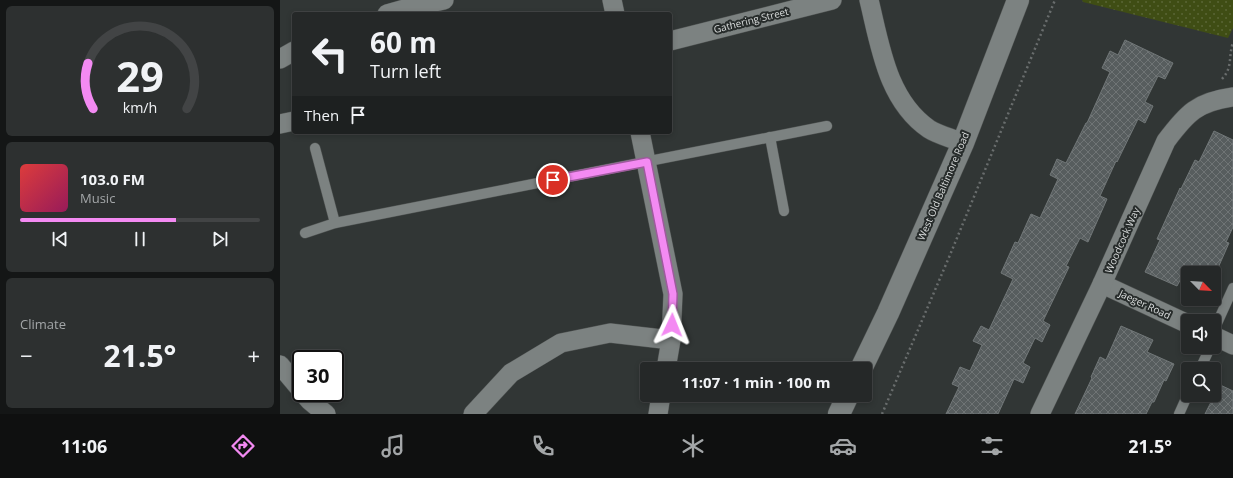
<!DOCTYPE html>
<html lang="en">
<head>
<meta charset="utf-8">
<style>
	:root { --surface:#252828; --page:#2d3030; --text:#f1f3f6; --muted:#a3a6a8; --line:#424445; --accent:#f38af2 }
	body { margin:0; font-family:"Open Sans",sans-serif; background:var(--page); color:var(--text); height:100vh; display:flex; flex-direction:column; font-size:15px; white-space:nowrap }
	* { box-sizing:border-box; margin:0 }
	p { font-size:13px; color:var(--muted) }
	.icon { flex:none; width:22px; height:22px; fill:none; stroke:currentColor; stroke-width:2; stroke-linecap:round; stroke-linejoin:round }
	.map { position:relative; flex:1; overflow:hidden }
	.drawer { display:flex; flex-direction:column; gap:6px; padding:6px; background:#141616; width:280px }
	.drawer>* { flex:none }
	.hud { position:absolute; left:12px; top:12px; width:380px; height:122px; border-radius:4px; box-shadow:0 2px 6px #0003,0 0 0 1px var(--line); background:#252828; color:var(--text); overflow:hidden }
	.needle { width:26px; rotate:114deg }
	.buttons { position:absolute; left:901px; top:266px; display:grid; gap:8px }
	.buttons a { display:grid; place-items:center; width:40px; height:40px; border-radius:4px; background:var(--surface); box-shadow:0 2px 6px #0003,0 0 0 1px var(--line); font-size:20px }
	.speed { position:absolute; left:12px; top:350px; display:flex; gap:8px; font-size:20px; font-weight:700; text-align:center }
	.speed>* { display:grid; place-content:center; width:52px; height:52px; border-radius:50%; background:var(--surface); box-shadow:0 2px 6px #0003,0 0 0 1px var(--line); line-height:1 }
	.speed .limit { border:2px solid #111; border-radius:6px; background:#fff; color:#111 }
	.pin { position:absolute; display:grid; place-items:center; width:34px; height:34px; color:#fff; margin:-17px; border:2px solid #fff; border-radius:50%; box-shadow:0 1px 4px #0007 }
	.me { position:absolute; width:44px; margin:-22px; rotate:2deg; stroke-linejoin:round; filter:drop-shadow(0 0 3px #0008) }
	.turn { display:flex; align-items:center; gap:14px; height:84px; padding:0 12px; font-size:18px }
	.turn .icon { width:52px; height:52px; stroke-width:2.5 }
	.turn b { display:block; font-size:28px; line-height:34px }
	.then { display:flex; align-items:center; height:38px; padding:0 12px; background:#0003; gap:8px; font-size:15px }
	.big { font-size:30px; font-weight:700; line-height:1.1 }
	.drawer .tile { flex:1; display:flex; flex-direction:column; justify-content:center; gap:6px; min-width:0; padding:0 14px; border-radius:6px; background:var(--page) }
	.drawer .dial { align-items:center; gap:0 }
	.dial svg { height:104px; overflow:visible; fill:none; stroke:var(--line); stroke-width:7; stroke-linecap:round; text-anchor:middle }
	.dial text { fill:var(--text); stroke:none }
	.song { display:flex; align-items:center; gap:12px }
	.cover { width:48px; height:48px; border-radius:6px; background:linear-gradient(135deg,hsl(0 70% 55%),hsl(330 70% 35%)) }
	.played { height:4px; border-radius:2px; background:linear-gradient(90deg,var(--accent) 65%,var(--line) 65%) }
	.keys { display:flex; justify-content:space-around; direction:ltr }
	.heat { display:flex; justify-content:space-between; align-items:center; font-size:22px; direction:ltr }
	.trip { position:absolute; left:360px; top:362px; width:232px; height:40px; border-radius:4px; background:var(--surface); box-shadow:0 2px 6px #0003,0 0 0 1px var(--line); font-weight:700; line-height:40px; text-align:center }
	.tabs { display:flex; height:64px; justify-content:space-around; align-items:center; background:#0f1010; color:var(--muted) }
	.tabs .icon { width:28px; height:28px }
	.tabs .current { color:var(--accent) }
	.tabs b { font-size:18px; color:var(--text) }
	main { display:flex; flex:1; min-height:0 }
	.map>svg:first-child { display:block }
	.park { fill:url(#park-dots) }
	.building { fill:url(#building-cross-hatch); stroke:#717778 }
	.lines { fill:none; stroke-linecap:round; stroke-linejoin:round }
	.lane-casing { stroke:#4f5352; stroke-width:11 }
	.street-casing { stroke:#4f5352; stroke-width:20 }
	.secondary-casing { stroke:#4f5352; stroke-width:23 }
	.path { stroke:#696d6d; stroke-width:2.5; stroke-dasharray:2 3; stroke-linecap:butt }
	.lane { stroke:#7c8281; stroke-width:10 }
	.street { stroke:#7c8281; stroke-width:19 }
	.secondary { stroke:#7c8281; stroke-width:22 }
	.route-casing { stroke:#9e5a9d; stroke-width:10 }
	.route { stroke:#f38af2; stroke-width:7 }
	.labels { text-anchor:middle; stroke-width:4; stroke-linejoin:round; paint-order:stroke }
	.street-label { font-size:10px; fill:#dbdede; stroke:#272c2b }
</style>
</head>
<body>
<main>
<section class="drawer">
<div class="tile dial"><svg viewBox="0 0 100 80">
<path d="M14 69A42 42 0 1 1 86 69"/>
<path d="M14 69A42 42 0 0 1 10 34" stroke="#f38af2"/>
<text x="50" y="56" font-size="32" font-weight="700">29</text>
<text x="50" y="72" font-size="11">km/h</text>
</svg></div>
<div class="tile">
<div class="song"><i class="cover"></i><div><b>103.0 FM</b><p>Music</p></div></div>
<div class="played"></div>
<div class="keys"><svg class="icon" aria-label="previous" viewBox="0 0 24 24"><path d="M18 5L8 12l10 7zM5 5v14"/></svg><svg class="icon" aria-label="pause" viewBox="0 0 24 24"><path d="M8 5v14M16 5v14"/></svg><svg class="icon" aria-label="next" viewBox="0 0 24 24"><path d="M6 5l10 7-10 7zM19 5v14"/></svg></div>
</div>
<div class="tile"><p>Climate</p>
<div class="heat"><a>−</a><b class="big">21.5°</b><a>+</a></div>
</div>
</section>
<div class="map">
<svg width="953" height="414" viewBox="0 0 953 414">
	<defs>
		<pattern id="park-dots" width="8" height="8" patternUnits="userSpaceOnUse"><rect width="8" height="8" fill="#3f4d14"/><path d="M2 2h.1M6 6h.1" fill="none" stroke="#5a6636" stroke-width="1.8" stroke-linecap="round"/></pattern>
		<pattern id="building-cross-hatch" width="8" height="8" patternUnits="userSpaceOnUse"><rect width="8" height="8" fill="#575d5e"/><path d="M0 0l8 8M0 8l8-8" fill="none" stroke="#6f7475"/></pattern>
	</defs>
	<rect width="100%" height="100%" fill="#313635"/>
	<path class="park" d="M802,0H953V28L948,38L803,2Z"/>
	<g class="building">
		<path d="M845,40L893,63L885,79L878,76L865,102L873,106L865,123L858,119L837,162L836,161L820,196L827,199L808,242L800,238L786,266L789,267L763,321L770,325L762,342L755,338L743,363L750,367L743,383L734,379L718,414H666L679,387L672,384L680,367L690,371L702,345L693,341L701,326L709,330L733,279L721,273L735,242L738,243L751,214L760,218L778,179L770,175L777,159L786,163L806,123H807L830,72L822,68L830,51L838,55Z"/>
		<path d="M934,131L953,140V227L946,242L949,243L934,277V273H908V278L903,275L897,286L865,272L880,240L877,239L900,188L901,189L915,160L919,162Z"/>
		<path d="M841,326L873,340L867,352L894,364L886,381L884,380L874,402H872L866,414H795L812,378L811,377L820,357L826,360Z"/>
		<path d="M936,383L953,391V414H925L931,402L928,400L930,395H934V387Z"/>
	</g>
	<g class="lines">
		<defs>
			<g id="lane">
				<path d="M490,137L504,211"/>
				<path d="M35,148L55,223"/>
				<path d="M25,233L55,223L547,126"/>
				<path d="M934,330L953,288"/>
				<path d="M920,369L928,352L929,347"/>
				<path d="M899,414L908,394"/>
			</g>
			<g id="street">
				<path d="M332,0L335,14"/>
				<path d="M589,0C600,45 607,100 649,129C658,135 672,138 683,143"/>
				<path d="M107,14L128,8L164,0"/>
				<path d="M390,41L552,0"/>
				<path d="M0,59L14,51"/>
				<path d="M0,124L14,121"/>
				<path d="M360,132L393,294L391,340L386,369"/>
				<path d="M822,284L908,324"/>
				<path d="M934,336L953,345"/>
				<path d="M0,365L21,390"/>
				<path d="M23,393L30,401L46,414"/>
				<path d="M193,414L231,373L281,343L330,333L391,340"/>
				<path d="M378,414L381,395"/>
				<path d="M760,414L822,284L886,141C907,113 917,102 953,97"/>
			</g>
			<g id="secondary">
				<path d="M581,369L608,313L683,143L738,0"/>
				<path d="M559,414L568,395"/>
			</g>
		</defs>
		<use href="#lane" class="lane-casing"/>
		<use href="#street" class="street-casing"/>
		<use href="#secondary" class="secondary-casing"/>
		<g class="path">
			<path d="M942,79C953,67 948,58 953,42"/>
			<path d="M602,414L670,255L775,0"/>
		</g>
		<use href="#lane" class="lane"/>
		<use href="#street" class="street"/>
		<use href="#secondary" class="secondary"/>
	</g>
	<g class="lines">
		<defs>
			<path id="route" d="M273,180L367,162L393,294L392,325"/>
		</defs>
		<use href="#route" class="route-casing"/>
		<use href="#route" class="route"/>
	</g>
	<g class="labels">
		<g class="street-label">
			<text transform="translate(471 20) rotate(-14)" y="4">Gathering Street</text>
			<text transform="translate(663 186) rotate(-67)" y="4">West Old Baltimore Road</text>
			<text transform="translate(842 240) rotate(-66)" y="4">Woodcock Way</text>
			<text transform="translate(865 304) rotate(25)" y="4">Jaeger Road</text>
		</g>
	</g>
</svg>
<div class="buttons">
<a><svg class="needle" viewBox="-14 -14 28 28"><path d="M0-13l5 13h-10z" fill="#e53935"/><path d="M0 13l5-13h-10z" fill="#a3a6a8"/></svg></a>
<a><svg class="icon" aria-label="sound" viewBox="0 0 24 24"><path d="M4 9h4l5-4v14l-5-4H4zM17 9q2 3 0 6"/></svg></a>
<a><svg class="icon" aria-label="search" viewBox="0 0 24 24"><circle cx="10" cy="10" r="6"/><path d="M15 15l6 6"/></svg></a>
</div>
<div class="speed"><div class="limit">30</div></div>
<div class="pin" style="left:273px;top:180px;background:#d93025"><svg class="icon" aria-label="arrive" viewBox="0 0 24 24"><path d="M6 21V4h12l-3 4 3 4H6"/></svg></div>
<svg class="me" style="left:392px;top:325px" viewBox="-20 -20 40 40"><path d="M0-17L14 15 0 8-14 15z" fill="#f38af2" stroke="#fff" stroke-width="4"/></svg>
<div class="trip">11:07 · 1 min · 100 m</div>
<div class="hud">
<div class="turn"><svg class="icon" aria-label="left" viewBox="0 0 24 24"><path d="M17 20v-9H6M10 6l-5 5 5 5"/></svg><div><b>60 m</b>Turn left</div></div>
<div class="then">Then<svg class="icon" aria-label="arrive" viewBox="0 0 24 24"><path d="M6 21V4h12l-3 4 3 4H6"/></svg></div>
</div>
</div>
</main>
<nav class="tabs">
<b>11:06</b>
<svg class="icon current" aria-label="directions" viewBox="0 0 24 24"><path d="M12 3l9 9-9 9-9-9zM9 14v-3h6M13 9l2 2-2 2"/></svg>
<svg class="icon" aria-label="music" viewBox="0 0 24 24"><path d="M9 18V5l10-2v13"/><circle cx="6" cy="18" r="3"/><circle cx="16" cy="16" r="3"/></svg>
<svg class="icon" aria-label="phone" viewBox="0 0 24 24"><path d="M5 4h4l2 5-3 2q2 4 5 5l2-3 5 2v4C11 20 4 13 5 4z"/></svg>
<svg class="icon" aria-label="climate" viewBox="0 0 24 24"><path d="M12 3v18M4 7l16 10M4 17L20 7"/></svg>
<svg class="icon" aria-label="car" viewBox="0 0 24 24"><path d="M5 17H2v-5l4-1 3-4h7l3 4 3 1v5h-3M9 17h6M6 11h13"/><circle cx="7" cy="17" r="2"/><circle cx="17" cy="17" r="2"/></svg>
<svg class="icon" aria-label="filters" viewBox="0 0 24 24"><path d="M4 7h16M4 17h16"/><circle cx="9" cy="7" r="2"/><circle cx="15" cy="17" r="2"/></svg>
<b>21.5°</b>
</nav>
</body>
</html>
